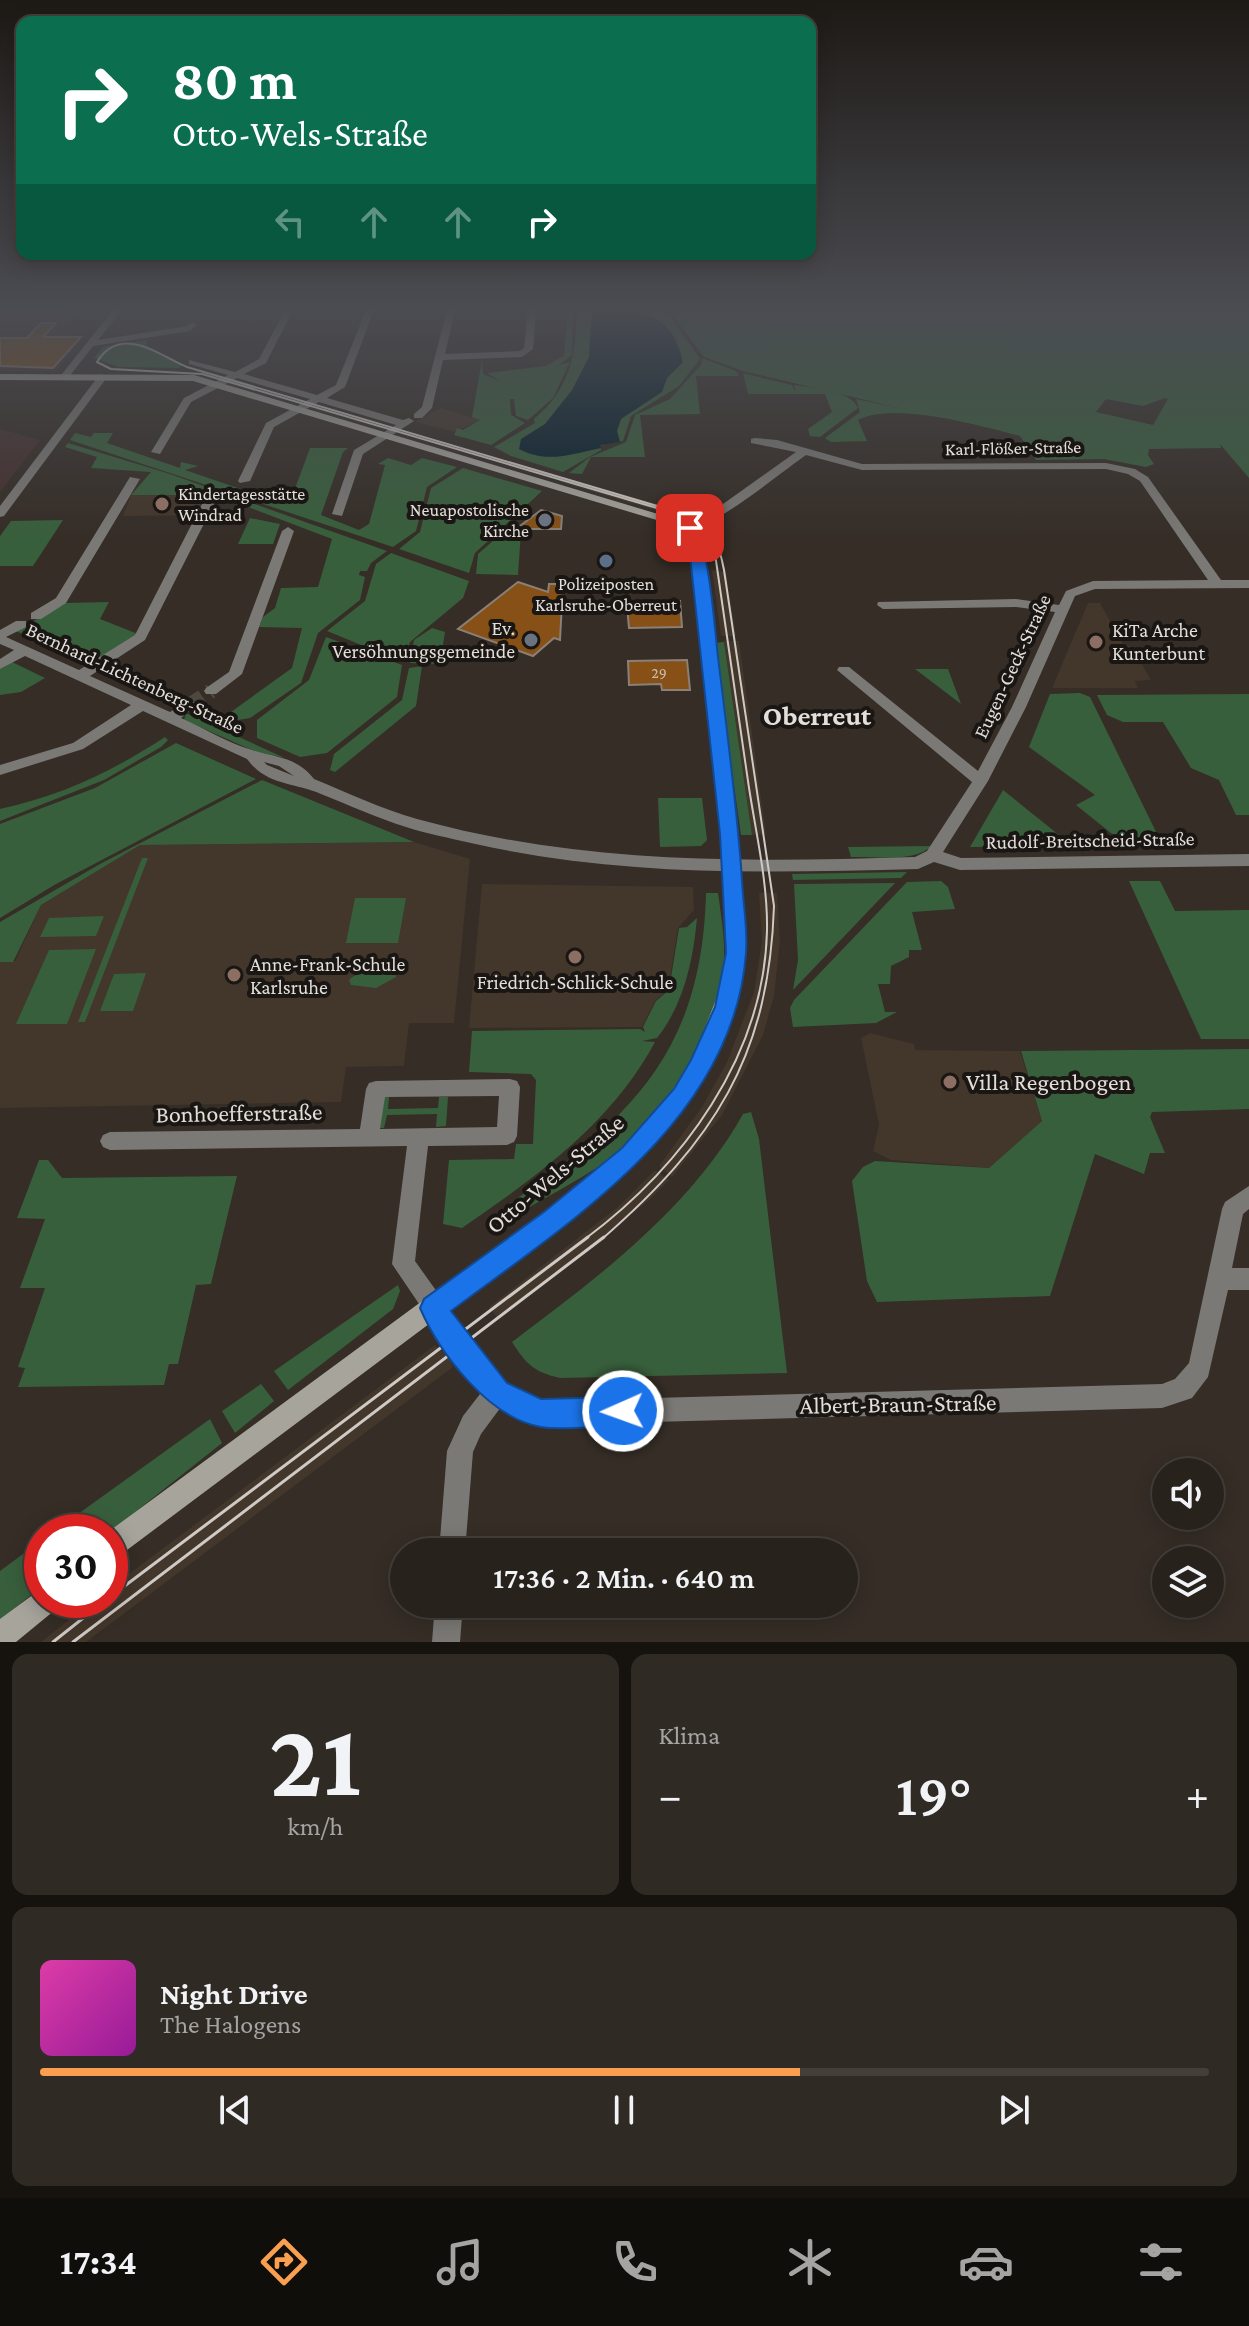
<!DOCTYPE html>
<html lang="de">
<head>
<meta charset="utf-8">
<style>
	:root { --surface:#28221c; --page:#302a25; --text:#f1f3f6; --muted:#a5a4a3; --line:#443f3b; --accent:#fa9f4f }
	body { margin:0; font-family:"Crimson Pro",serif; background:var(--page); color:var(--text); height:100vh; display:flex; flex-direction:column; font-size:30px; white-space:nowrap }
	* { box-sizing:border-box; margin:0 }
	p { font-size:26px; color:var(--muted) }
	.icon { flex:none; width:44px; height:44px; fill:none; stroke:currentColor; stroke-width:2; stroke-linecap:round; stroke-linejoin:round }
	.map { position:relative; height:1642px; overflow:hidden }
	.drawer { display:flex; flex-direction:column; gap:12px; padding:12px; background:#16130f; flex:1 }
	.drawer>* { flex:none }
	.guide { position:absolute; left:16px; top:16px; width:800px; height:244px; border-radius:16px; box-shadow:0 4px 20px #0003,0 0 0 2px var(--line); background:#0b6e4f; color:#fff; overflow:hidden }
	.tools { position:absolute; left:1152px; top:1458px; display:grid; gap:16px }
	.tools a { display:grid; place-items:center; width:72px; height:72px; border-radius:50%; background:var(--surface); box-shadow:0 4px 20px #0003,0 0 0 2px var(--line); font-size:40px }
	.speed { position:absolute; left:24px; top:1514px; display:flex; gap:16px; font-size:40px; font-weight:700; text-align:center }
	.speed>* { display:grid; place-content:center; width:104px; height:104px; border-radius:50%; background:var(--surface); box-shadow:0 4px 20px #0003,0 0 0 2px var(--line); line-height:1 }
	.speed .limit { border:12px solid #d22; background:#fff; color:#111 }
	.pin { position:absolute; display:grid; place-items:center; width:68px; height:68px; color:#fff; margin:-34px; border-radius:16px; box-shadow:0 4px 12px #0006 }
	.me { position:absolute; width:88px; margin:-44px; rotate:268deg; stroke-linejoin:round; filter:drop-shadow(0 0 6px #0008) }
	.turn { display:flex; align-items:center; gap:28px; height:168px; padding:0 24px; font-size:36px }
	.turn .icon { width:104px; height:104px; stroke-width:2.5 }
	.turn b { display:block; font-size:56px; line-height:68px }
	.lanes { display:flex; align-items:center; height:76px; padding:0 24px; background:#0003; justify-content:center; gap:40px; direction:ltr }
	.lanes .off { opacity:.35 }
	.big { font-size:60px; font-weight:600; line-height:1.1 }
	.drawer .card { flex:1; display:flex; flex-direction:column; justify-content:center; gap:12px; min-width:0; padding:0 28px; border-radius:16px; background:var(--page) }
	.drawer .dial { align-items:center; gap:0 }
	.dial b { font-size:104px; line-height:1 }
	.song { display:flex; align-items:center; gap:24px }
	.cover { width:96px; height:96px; border-radius:12px; background:linear-gradient(135deg,hsl(320 70% 55%),hsl(300 70% 35%)) }
	.played { height:8px; border-radius:4px; background:linear-gradient(90deg,var(--accent) 65%,var(--line) 65%) }
	.keys { display:flex; justify-content:space-around; direction:ltr }
	.heat { display:flex; justify-content:space-between; align-items:center; font-size:44px; direction:ltr }
	.drawer .tiles { flex:1; display:grid; gap:12px; grid-template-columns:1fr 1fr }
	.card:last-child { grid-column:span 2 }
	.trip { position:absolute; left:390px; top:1538px; width:468px; height:80px; border-radius:40px; background:var(--surface); box-shadow:0 4px 20px #0003,0 0 0 2px var(--line); font-weight:600; line-height:80px; text-align:center }
	.tab-bar { display:flex; height:128px; justify-content:space-around; align-items:center; background:#100e0b; color:var(--muted) }
	.tab-bar .icon { width:56px; height:56px }
	.tab-bar .current { color:var(--accent) }
	.tab-bar b { font-size:36px; color:var(--text) }
	.map>svg:first-child { display:block }
	.commercial { fill:#45302e }
	.built { fill:#43362b }
	.green { fill:#385f3c; fill-rule:evenodd }
	.water { fill:#07212e }
	.building { fill:#865016; stroke:#8a8078; stroke-width:2 }
	.lines { fill:none; stroke-linecap:round; stroke-linejoin:round }
	.street-tunnel { stroke:#4f4841; stroke-width:15; stroke-dasharray:15 8; stroke-linecap:butt }
	.street { fill:#7b7975; fill-rule:evenodd }
	.secondary { fill:#a7a49c; fill-rule:evenodd }
	.tram-far1 { stroke:#cfcac5; stroke-width:2 }
	.tram { stroke:#cfcac5; stroke-width:3 }
	.route { fill:#1a73e8; stroke:#114b97; stroke-width:2 }
	.education-dot { fill:#8d6e63; stroke:#1a1613; stroke-width:3 }
	.worship-dot { fill:#6b7280; stroke:#1a1613; stroke-width:3 }
	.service-dot { fill:#5c6f8a; stroke:#1a1613; stroke-width:3 }
	.labels { text-anchor:middle; stroke-width:8; stroke-linejoin:round; paint-order:stroke }
	.number-label { font-size:16px; fill:#ccbaa8 }
	.far-street-label { font-size:18px; fill:#e3ded9; stroke:#1a1613 }
	.far-poi-label { font-size:18px; fill:#e3ded9; stroke:#1a1613; text-anchor:start }
	.poi-label { font-size:20px; fill:#e3ded9; stroke:#1a1613; text-anchor:start }
	.street-label { font-size:20px; fill:#e3ded9; stroke:#1a1613 }
	.near-poi-label { font-size:24px; fill:#e3ded9; stroke:#1a1613; text-anchor:start }
	.near-street-label { font-size:24px; fill:#e3ded9; stroke:#1a1613 }
	.district-label { font-size:28px; font-weight:bold; fill:#e3ded9; stroke:#1a1613 }
</style>
</head>
<body>
<div class="map">
<svg width="1249" height="1642" viewBox="0 0 1249 1642">
	<rect width="100%" height="100%" fill="#352d26"/>
	<g class="commercial">
		<path d="M0,310H79L59,333L85,336L57,371H0Z"/>
		<path d="M0,429L40,440L0,492Z"/>
	</g>
	<g class="built">
		<path d="M441,408L481,420L455,432L415,422Z"/>
		<path d="M563,477L674,509L685,513L678,517L558,481Z"/>
		<path d="M184,491L212,498L199,503L202,509L198,515L123,516L131,495H176Z"/>
		<path d="M712,570L726,572L736,636H721Z"/>
		<path d="M1088,603H1100L1124,646H1131L1151,680L1135,681L1138,688H1052Z"/>
		<path d="M724,641H739L766,834L752,835Z"/>
		<path d="M414,842L470,859L454,1023H409L404,1066L346,1067L341,1102L0,1108V962L15,961L41,905L140,845Z"/>
		<path d="M482,884L693,887L694,910L678,928L668,990L655,1001L642,1027L469,1028Z"/>
		<path d="M759,893H777L780,941L774,996L763,1035L722,1115L672,1177L659,1166L702,1107L727,1062L754,992L762,941Z"/>
		<path d="M870,1033L914,1044L915,1050L1020,1051L1042,1121L989,1168L891,1160L873,1151L879,1125L861,1038Z"/>
		<path d="M655,1170L669,1180L649,1200L499,1320L489,1307L619,1206Z"/>
		<path d="M435,1345L447,1355L453,1367L86,1642H41L94,1600H110V1588Z"/>
	</g>
	<g class="green">
		<path d="M568,310H573L572,355L559,365L570,362L553,398L528,420L516,416L514,399H510L511,415L525,423L491,445L454,435L457,428L463,430L480,420L472,417L482,360L483,374L500,381L487,373L545,366L564,356Z"/>
		<path d="M577,310H666L700,359L679,386L631,416L623,441L600,445L601,450L563,472L511,456L494,447L535,423L534,419C570,389 576,355 577,310Z"/>
		<path d="M669,310H1249V478L1220,444L1221,448L1149,449L1148,455L1154,464L1146,467L1104,459L1036,460L1020,436C980,426 896,401 858,420L867,441L831,442L825,438L860,412L856,399L899,408L743,371L704,357ZM1165,398L1168,399L1153,425L1096,412L1106,399L1143,406Z"/>
		<path d="M147,340L146,345L182,365L180,368L118,367L94,358L103,347Z"/>
		<path d="M702,358L736,371L739,376H696L700,414L640,415L645,457H591L582,474L569,473L590,457L626,442L635,415L670,399L701,365Z"/>
		<path d="M743,373L792,385L796,393L794,385C812,388 851,390 858,408L820,437L810,436L808,429L832,412L825,394H748Z"/>
		<path d="M75,433L91,437L94,433H113L107,443L180,468L181,462L198,466L185,470L285,504L293,494L310,448H348L343,452L321,515L359,530L369,524L385,465L378,464L388,458L411,465L422,458L457,467L427,487L416,531L393,547L70,440Z"/>
		<path d="M68,443L167,473L387,551L371,563L367,571H360L359,575L365,577L360,600L318,633L301,683L250,718L220,723L217,722L292,668L302,628L259,627L263,617L275,608L281,588L318,587L332,539L222,497L184,491L176,495H131L151,472L91,468L97,457L65,447Z"/>
		<path d="M463,468L542,491L475,553L469,573L399,549L420,532L431,488Z"/>
		<path d="M250,518L280,524L273,544H238Z"/>
		<path d="M63,520L33,566H0V536L11,521Z"/>
		<path d="M504,531H521L518,575L476,574L478,554Z"/>
		<path d="M391,553L469,581L463,598L410,642L403,662L327,631L365,601L376,564Z"/>
		<path d="M109,602L100,619L138,634L92,665L16,631L65,603Z"/>
		<path d="M432,628L445,632L440,664L410,663L414,640Z"/>
		<path d="M326,637L402,665L397,697L327,753L300,757L257,738V720L309,680Z"/>
		<path d="M724,642L752,835H741L714,643Z"/>
		<path d="M12,662L45,678L21,692L0,695V669Z"/>
		<path d="M422,666L416,706L335,772L330,770L334,754L402,700L409,668Z"/>
		<path d="M915,669H948L961,704Z"/>
		<path d="M1050,694L1080,693L1090,697L1162,844L1126,845L1076,805L1095,795L1029,747Z"/>
		<path d="M1249,694V815H1236L1219,780L1191,768L1163,722H1123L1107,715L1097,695Z"/>
		<path d="M186,713L285,758L254,751L184,720Z"/>
		<path d="M165,737L168,740L161,747L104,780L0,821V809C61,796 113,771 165,737Z"/>
		<path d="M176,743L256,779L56,884L0,918V824L95,788Z"/>
		<path d="M262,780L414,842L140,845L41,905L13,962H0V922L100,864Z"/>
		<path d="M1003,790L1059,835L1064,846L970,847Z"/>
		<path d="M658,798H702L707,840L701,846L660,847Z"/>
		<path d="M932,846C913,863 876,856 851,857L848,847Z"/>
		<path d="M142,858H148L85,1022H78Z"/>
		<path d="M907,872L901,878L793,880L792,874Z"/>
		<path d="M941,881L948,887L955,909L912,912L922,950H909V957L891,966L890,984H878L885,1012H897L876,1023L793,1027L790,1008L794,1000L907,882Z"/>
		<path d="M1129,881H1160L1175,911L1249,910V1039H1201Z"/>
		<path d="M895,883L793,990L798,960L794,884Z"/>
		<path d="M706,893H718C721,915 725,937 724,960C719,1038 663,1121 601,1165C574,1183 544,1198 516,1215L508,1205C631,1117 702,1053 706,893Z"/>
		<path d="M355,898H406L398,943H346Z"/>
		<path d="M104,916L96,936L40,937L49,918Z"/>
		<path d="M697,918C693,961 684,1004 657,1038L642,1041L655,1042C611,1124 536,1177 462,1228L443,1224L449,1160L514,1159L516,1144H533L536,1080L531,1074L469,1072L472,1031L640,1029L645,1032L643,1027L656,1001L669,990L679,928L687,927Z"/>
		<path d="M96,949L67,1024H16L49,950Z"/>
		<path d="M386,967L395,968L396,977L376,988L351,985L349,980C359,970 374,973 386,967Z"/>
		<path d="M146,973L133,1011H100L114,974Z"/>
		<path d="M1249,1049V1109L1152,1112L1150,1117L1165,1153H1150L1144,1174L1095,1154L1050,1296L877,1302L867,1281L852,1181L863,1167L875,1161L989,1168L1042,1121L1021,1051Z"/>
		<path d="M380,1097H389L388,1109L438,1108L439,1097H448L446,1126L436,1127L437,1114L387,1115L384,1128H376Z"/>
		<path d="M751,1112L759,1139L787,1373L560,1378C534,1372 526,1364 512,1342C597,1278 690,1209 743,1114Z"/>
		<path d="M39,1160H48L62,1178L237,1176L211,1284L196,1285L178,1364H169L164,1385L18,1387L25,1368L18,1367L45,1288H20L45,1219L17,1218Z"/>
		<path d="M398,1285L400,1291L393,1309L288,1390L274,1371Z"/>
		<path d="M261,1384L274,1401L235,1433L222,1411Z"/>
		<path d="M210,1419L222,1443L110,1532H53Z"/>
		<path d="M42,1540V1586L0,1620V1571Z"/>
	</g>
	<path class="water" d="M592,310C636,310 671,308 683,362L667,378L662,392L621,419L617,431L620,442L600,445L601,448C571,454 548,464 519,449L521,439L545,424L572,390L589,357Z"/>
	<g class="building">
		<path d="M41,323H56L43,337H81L53,368L0,366V338H27Z"/>
		<path d="M541,510L562,516L561,529H516Z"/>
		<path d="M518,582L548,592L549,584H563L560,640L554,638L533,656L458,629Z"/>
		<path d="M659,601H680L682,627L629,628L627,606L659,605Z"/>
		<path d="M687,660L690,690H662L661,684L629,685L628,661Z"/>
	</g>
	<g class="lines">
		<path class="street-tunnel" d="M190,705L211,691"/>
		<g class="street">
			<path d="M113,310H122L98,340L187,326L193,322L197,325L190,331L93,346L68,378H62V374Z"/>
			<path d="M285,310H293L266,363L244,374L317,395L336,385L366,310H374L345,387L327,398L403,420L409,418L414,421L363,454L342,516L332,514L354,450L396,425L319,402L274,427L250,481L240,483L238,481L266,423L310,399L237,378L191,402L160,454L151,452L184,398L228,375L189,364V360L235,372L259,359Z"/>
			<path d="M447,310H455L445,354L520,351L524,348L528,310H536L533,349L522,357L443,360L432,408L422,418H414V414L422,407Z"/>
			<path d="M100,374L108,376L4,516L0,517V506Z"/>
			<path d="M755,438L777,440L862,464L1106,463L1135,469L1148,477L1221,580H1249V588L1095,589L1075,596L1026,707L988,781L943,852L961,858L1249,854V866L960,870L934,862L918,869C767,873 620,877 471,843C450,838 427,834 406,827C377,818 349,805 321,794C293,782 267,786 247,759L143,711L83,749L0,775V765L73,743L131,705L25,656L0,669V659L14,650L0,644V630L16,621H26V627L6,637L79,670L135,635L202,504L208,501L214,504L145,640L90,676L170,712L185,702H195L197,705L181,718C204,728 228,743 252,750C277,758 297,757 314,779C348,793 382,809 417,819C584,865 745,862 915,857L927,851L972,782L837,670L839,667H849L978,771L1012,707L1055,612L1016,607L883,609L877,605L878,602L1016,599L1059,605L1066,591L1093,581L1208,580L1140,481L1128,474L1106,469L862,470L806,455C784,470 709,532 686,530V526L709,514L796,452L751,443V439ZM264,762L279,766L294,776L267,765Z"/>
			<path d="M130,477L140,479L66,603L41,619H31V613L56,598Z"/>
			<path d="M288,527L294,531L242,674L216,694H206L204,691L206,688L229,672L282,531Z"/>
			<path d="M510,1079L517,1081L520,1087L517,1136L514,1142L507,1145L428,1146L415,1261L497,1376L506,1384L542,1401L1162,1384L1175,1379L1189,1363L1222,1209L1225,1202L1249,1186V1209L1243,1214L1232,1268H1249V1290H1228L1208,1377L1192,1398L1162,1408L541,1425L501,1407L481,1434L473,1452L465,1552H439L447,1451L463,1416L480,1394L392,1264L407,1146L110,1150L103,1147L100,1141L103,1135L110,1132L360,1129L366,1089L369,1083L376,1081ZM499,1096L497,1127L380,1129L385,1097Z"/>
			<path d="M435,1604H463L460,1642H432Z"/>
		</g>
		<g class="secondary">
			<path d="M0,374L194,375L688,523L701,537L728,742L745,930L742,979L707,1071L668,1129L604,1193L119,1556L110,1560L108,1532L588,1179L654,1117L692,1061L724,979L727,930L714,742L689,538L680,527L193,381L0,380Z"/>
			<path d="M42,1588V1600H59L55,1610L16,1642H0V1619Z"/>
		</g>
		<path class="tram-far1" d="M585,1239C683,1166 764,1056 767,931C768,881 755,830 748,781C737,703 726,625 714,547L705,529L677,514L202,374L111,369L97,362C121,323 160,356 187,367L681,513C709,524 719,541 724,570L774,906C769,1057 714,1141 602,1239"/>
		<g class="tram">
			<path d="M110,1597L588,1237"/>
			<path d="M53,1642L106,1600"/>
			<path d="M73,1642L604,1237"/>
		</g>
	</g>
	<linearGradient id="sky" x2="0" y2="1"><stop stop-color="#1d1915"/><stop offset="0.57" stop-color="#4b4c52"/><stop offset="1" stop-color="#4b4c52" stop-opacity="0"/></linearGradient>
	<rect width="1249" height="540" fill="url(#sky)"/>
	<path class="route" d="M690,524C709,532 715,634 718,657C727,731 737,806 742,880C743,904 748,929 746,953C734,1120 571,1221 451,1311L507,1383L541,1399L623,1397L632,1401L637,1411L632,1421L623,1425C597,1425 566,1431 541,1427C489,1418 440,1354 420,1308L424,1299L544,1212L622,1148L674,1089L691,1060L715,1007L726,953L720,834L688,537L683,528Z"/>
	<g class="education-dot">
		<circle cx="162" cy="504" r="8"/>
		<circle cx="1096" cy="642" r="8"/>
		<circle cx="575" cy="957" r="8"/>
		<circle cx="234" cy="975" r="8"/>
		<circle cx="950" cy="1082" r="8"/>
	</g>
	<g class="worship-dot">
		<circle cx="545" cy="520" r="8"/>
		<circle cx="531" cy="640" r="8"/>
	</g>
	<circle class="service-dot" cx="606" cy="561" r="8"/>
	<g class="labels">
		<g class="number-label">
			<text x="659" y="678">29</text>
		</g>
		<g class="far-street-label">
			<text transform="translate(1013 448) rotate(-1)" y="6">Karl-Flößer-Straße</text>
		</g>
		<g class="far-poi-label">
			<text x="178" y="500">Kindertagesstätte<tspan x="178" dy="21">Windrad</tspan></text>
			<text x="529" y="516" text-anchor="end">Neuapostolische<tspan x="529" dy="21">Kirche</tspan></text>
			<text x="606" y="590" text-anchor="middle">Polizeiposten<tspan x="606" dy="21">Karlsruhe-Oberreut</tspan></text>
		</g>
		<g class="poi-label">
			<text x="515" y="635" text-anchor="end">Ev.<tspan x="515" dy="23">Versöhnungsgemeinde</tspan></text>
			<text x="1112" y="637">KiTa Arche<tspan x="1112" dy="23">Kunterbunt</tspan></text>
			<text x="250" y="971">Anne-Frank-Schule<tspan x="250" dy="23">Karlsruhe</tspan></text>
			<text x="575" y="989" text-anchor="middle">Friedrich-Schlick-Schule</text>
		</g>
		<g class="street-label">
			<text transform="translate(1012 666) rotate(-65)" y="7">Eugen-Geck-Straße</text>
			<text transform="translate(135 678) rotate(25)" y="7">Bernhard-Lichtenberg-Straße</text>
			<text transform="translate(1090 840) rotate(-1)" y="7">Rudolf-Breitscheid-Straße</text>
		</g>
		<g class="near-poi-label">
			<text x="966" y="1090">Villa Regenbogen</text>
		</g>
		<g class="near-street-label">
			<text transform="translate(239 1113) rotate(-1)" y="8">Bonhoefferstraße</text>
			<text transform="translate(555 1174) rotate(-40)" y="8">Otto-Wels-Straße</text>
			<text transform="translate(898 1404) rotate(-1)" y="8">Albert-Braun-Straße</text>
		</g>
		<g class="district-label">
			<text x="817" y="725">Oberreut</text>
		</g>
	</g>
</svg>
<div class="tools">
<a><svg class="icon" aria-label="sound" viewBox="0 0 24 24"><path d="M4 9h4l5-4v14l-5-4H4zM17 9q2 3 0 6"/></svg></a>
<a><svg class="icon" aria-label="layers" viewBox="0 0 24 24"><path d="M12 4l9 5-9 5-9-5zM3 14l9 5 9-5"/></svg></a>
</div>
<div class="speed"><div class="limit">30</div></div>
<div class="pin" style="left:690px;top:528px;background:#d93025"><svg class="icon" aria-label="arrive" viewBox="0 0 24 24"><path d="M6 21V4h12l-3 4 3 4H6"/></svg></div>
<svg class="me" style="left:623px;top:1411px" viewBox="-20 -20 40 40"><circle r="17" fill="#1a73e8" stroke="#fff" stroke-width="3"/><path d="M0-11L8 9 0 5-8 9z" fill="#fff"/></svg>
<div class="trip">17:36 · 2 Min. · 640 m</div>
<div class="guide">
<div class="turn"><svg class="icon" aria-label="right" viewBox="0 0 24 24"><path d="M7 20v-9h11M14 6l5 5-5 5"/></svg><div><b>80 m</b>Otto-Wels-Straße</div></div>
<div class="lanes"><svg class="icon off" aria-label="left" viewBox="0 0 24 24"><path d="M17 20v-9H6M10 6l-5 5 5 5"/></svg><svg class="icon off" aria-label="ahead" viewBox="0 0 24 24"><path d="M12 20V5M6 11l6-6 6 6"/></svg><svg class="icon off" aria-label="ahead" viewBox="0 0 24 24"><path d="M12 20V5M6 11l6-6 6 6"/></svg><svg class="icon" aria-label="right" viewBox="0 0 24 24"><path d="M7 20v-9h11M14 6l5 5-5 5"/></svg></div>
</div>
</div>
<section class="drawer">
<div class="tiles">
<div class="card dial"><b>21</b><p>km/h</p></div>
<div class="card"><p>Klima</p>
<div class="heat"><a>−</a><b class="big">19°</b><a>+</a></div>
</div>
<div class="card">
<div class="song"><i class="cover"></i><div><b>Night Drive</b><p>The Halogens</p></div></div>
<div class="played"></div>
<div class="keys"><svg class="icon" aria-label="previous" viewBox="0 0 24 24"><path d="M18 5L8 12l10 7zM5 5v14"/></svg><svg class="icon" aria-label="pause" viewBox="0 0 24 24"><path d="M8 5v14M16 5v14"/></svg><svg class="icon" aria-label="next" viewBox="0 0 24 24"><path d="M6 5l10 7-10 7zM19 5v14"/></svg></div>
</div>
</div>
</section>
<nav class="tab-bar">
<b>17:34</b>
<svg class="icon current" aria-label="directions" viewBox="0 0 24 24"><path d="M12 3l9 9-9 9-9-9zM9 14v-3h6M13 9l2 2-2 2"/></svg>
<svg class="icon" aria-label="music" viewBox="0 0 24 24"><path d="M9 18V5l10-2v13"/><circle cx="6" cy="18" r="3"/><circle cx="16" cy="16" r="3"/></svg>
<svg class="icon" aria-label="phone" viewBox="0 0 24 24"><path d="M5 4h4l2 5-3 2q2 4 5 5l2-3 5 2v4C11 20 4 13 5 4z"/></svg>
<svg class="icon" aria-label="climate" viewBox="0 0 24 24"><path d="M12 3v18M4 7l16 10M4 17L20 7"/></svg>
<svg class="icon" aria-label="car" viewBox="0 0 24 24"><path d="M5 17H2v-5l4-1 3-4h7l3 4 3 1v5h-3M9 17h6M6 11h13"/><circle cx="7" cy="17" r="2"/><circle cx="17" cy="17" r="2"/></svg>
<svg class="icon" aria-label="filters" viewBox="0 0 24 24"><path d="M4 7h16M4 17h16"/><circle cx="9" cy="7" r="2"/><circle cx="15" cy="17" r="2"/></svg>
</nav>
</body>
</html>
